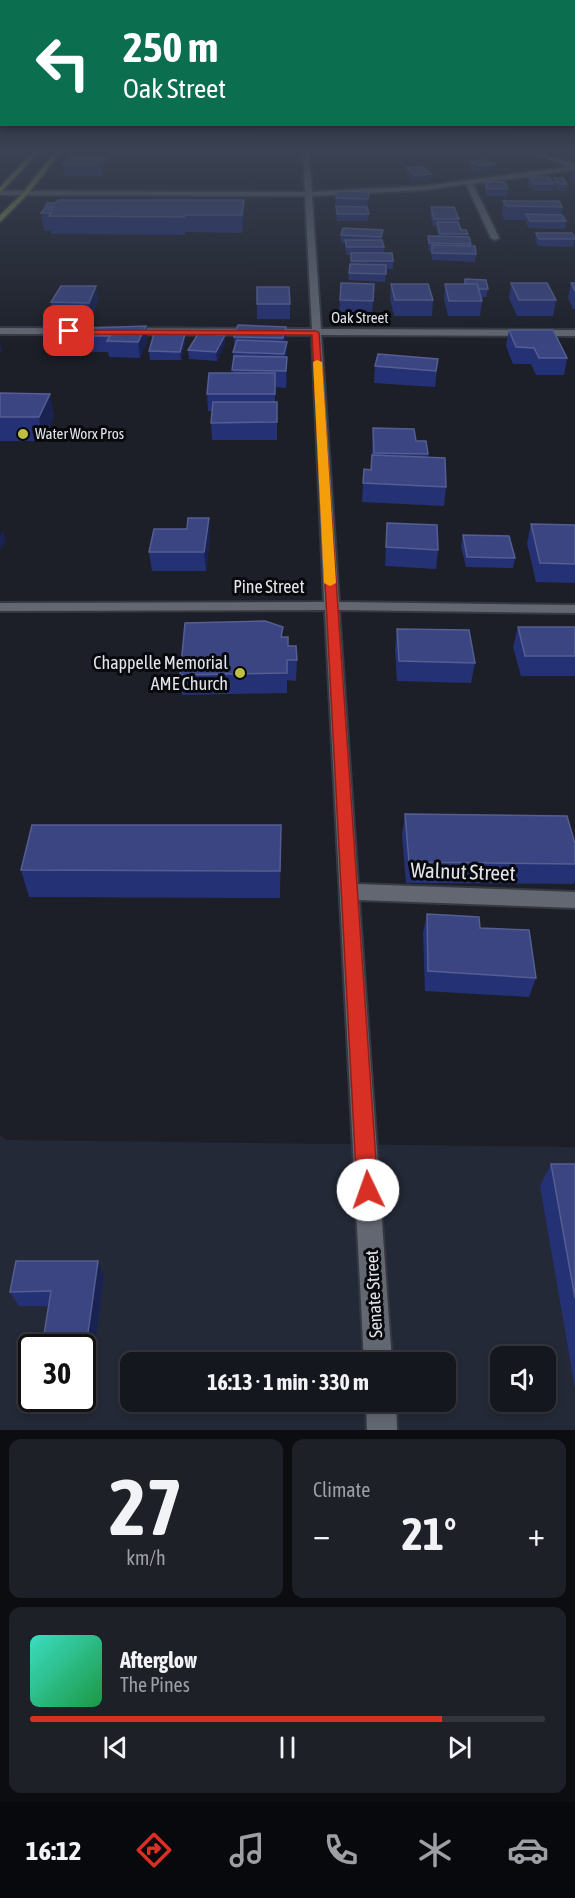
<!DOCTYPE html>
<html lang="en">
<head>
<meta charset="utf-8">
<style>
	:root { --surface:#15171e; --page:#1e2027; --text:#f1f3f6; --muted:#9d9fa4; --line:#34363c; --accent:#d93025 }
	body { margin:0; font-family:"Asap Condensed",sans-serif; background:var(--page); color:var(--text); height:100vh; display:flex; flex-direction:column; font-size:22px; white-space:nowrap }
	* { box-sizing:border-box; margin:0 }
	p { font-size:20px; color:var(--muted) }
	.icon { flex:none; width:33px; height:33px; fill:none; stroke:currentColor; stroke-width:2; stroke-linecap:round; stroke-linejoin:round }
	.map { position:relative; height:1430px; overflow:hidden }
	.side { display:flex; flex-direction:column; gap:9px; padding:9px; background:#0c0d10; flex:1 }
	.side>* { flex:none }
	.guide { position:absolute; left:0px; top:0px; width:576px; height:126px; box-shadow:0 3px 9px #0003,0 0 0 2px var(--line); background:#0b6e4f; color:#fff; overflow:hidden }
	.controls { position:absolute; left:490px; top:1346px; display:grid; gap:12px }
	.controls a { display:grid; place-items:center; width:66px; height:66px; border-radius:12px; background:var(--surface); box-shadow:0 3px 9px #0003,0 0 0 2px var(--line); font-size:30px }
	.speed { position:absolute; left:18px; top:1334px; display:flex; gap:12px; font-size:30px; font-weight:700; text-align:center }
	.speed>* { display:grid; place-content:center; width:78px; height:78px; border-radius:50%; background:var(--surface); box-shadow:0 3px 9px #0003,0 0 0 2px var(--line); line-height:1 }
	.speed .limit { border:3px solid #111; border-radius:9px; background:#fff; color:#111 }
	.pin { position:absolute; display:grid; place-items:center; width:51px; height:51px; color:#fff; margin:-26px; border-radius:12px; box-shadow:0 3px 9px #0006 }
	.me { position:absolute; width:66px; margin:-33px; rotate:357deg; stroke-linejoin:round; filter:drop-shadow(0 0 4px #0008) }
	.turn { display:flex; align-items:center; gap:21px; height:126px; padding:0 24px; font-size:27px }
	.turn .icon { width:78px; height:78px; stroke-width:2.5 }
	.turn b { display:block; font-size:42px; line-height:51px }
	.big { font-size:45px; font-weight:700; line-height:1.1 }
	.side .widget { flex:1; display:flex; flex-direction:column; justify-content:center; gap:9px; min-width:0; padding:0 21px; border-radius:12px; background:var(--page) }
	.side .dial { align-items:center; gap:0 }
	.dial b { font-size:78px; line-height:1 }
	.song { display:flex; align-items:center; gap:18px }
	.cover { width:72px; height:72px; border-radius:9px; background:linear-gradient(135deg,hsl(170 70% 55%),hsl(140 70% 35%)) }
	.played { height:6px; border-radius:3px; background:linear-gradient(90deg,var(--accent) 80%,var(--line) 80%) }
	.keys { display:flex; justify-content:space-around; direction:ltr }
	.heat { display:flex; justify-content:space-between; align-items:center; font-size:33px; direction:ltr }
	.side .tiles { flex:1; display:grid; gap:9px; grid-template-columns:1fr 1fr }
	.widget:last-child { grid-column:span 2 }
	.trip { position:absolute; left:120px; top:1352px; width:336px; height:60px; border-radius:12px; background:var(--surface); box-shadow:0 3px 9px #0003,0 0 0 2px var(--line); font-weight:700; line-height:60px; text-align:center }
	.tabs { display:flex; height:96px; justify-content:space-around; align-items:center; background:#08090c; color:var(--muted) }
	.tabs .icon { width:42px; height:42px }
	.tabs .active { color:var(--accent) }
	.tabs b { font-size:27px; color:var(--text) }
	.map>svg:first-child { display:block }
	.built { fill:#242937; fill-rule:evenodd }
	.lines { fill:none; stroke-linecap:round; stroke-linejoin:round }
	.minor-casing { stroke:#363941; stroke-width:4 }
	.primary-casing { stroke:#363941; stroke-width:4 }
	.minor { fill:#626772; fill-rule:evenodd }
	.primary { fill:#888a40; fill-rule:evenodd }
	.wall { fill:#253175 }
	.shaded-wall { fill:#192251 }
	.building { fill:#3a4582; stroke:#545e92; stroke-width:1.5 }
	.route { fill:#d93025; stroke:#8d1f18; stroke-width:1.5 }
	.slow { fill:#f59e0b }
	.poi-dot { fill:#bebf42; stroke:#08090d; stroke-width:2 }
	.labels { text-anchor:middle; stroke-width:6; stroke-linejoin:round; paint-order:stroke }
	.far-street-label { font-size:15px; fill:#e2e4eb; stroke:#08090d }
	.far-poi-label { font-size:15px; fill:#e2e4eb; stroke:#08090d; text-anchor:start }
	.street-label { font-size:18px; fill:#e2e4eb; stroke:#08090d }
	.poi-label { font-size:18px; fill:#e2e4eb; stroke:#08090d; text-anchor:end }
	.near-street-label { font-size:21px; fill:#e2e4eb; stroke:#08090d }
</style>
</head>
<body>
<div class="map">
<svg width="575" height="1430" viewBox="0 0 575 1430">
	<rect width="100%" height="100%" fill="#1c1f28"/>
	<path class="built" d="M0,1135L6,1140L575,1147V1430H0ZM32,1347H82V1398H32ZM501,1356H546V1401H501ZM130,1362H446V1401H130Z"/>
	<g class="lines">
		<defs>
			<g id="minor">
				<path d="M303,149H309L312,192L425,186L570,167L519,149H527L575,164V170L473,184L499,238L495,240L491,238L466,184L425,190L312,196L321,329L575,330V336L321,335L339,602L575,605V613L339,610L358,884L575,892V908L359,900L392,1362H364L325,610L0,611V603L324,602L312,335L0,334V328L312,329L305,196L0,195V191L305,192Z"/>
				<path d="M366,1401H396L397,1430H367Z"/>
			</g>
			<g id="primary">
				<path d="M36,149H42L0,193V187Z"/>
				<path d="M57,149H63L27,195L0,222V215L23,193Z"/>
			</g>
		</defs>
		<use href="#minor" class="minor-casing"/>
		<use href="#primary" class="primary-casing"/>
		<use href="#minor" class="minor"/>
		<use href="#primary" class="primary"/>
	</g>
	<g class="wall">
		<path d="M106,157L107,169L102,176H65L63,164Z"/>
		<path d="M470,162L493,170L479,173L469,169Z"/>
		<path d="M407,168L431,180L414,181L406,174Z"/>
		<path d="M572,172H575V183L571,179Z"/>
		<path d="M529,177L553,183L554,178L567,184L566,191H557L553,186V191H533L528,183Z"/>
		<path d="M485,182L508,189L507,196H486L484,188Z"/>
		<path d="M369,192L367,206L335,205L336,198Z"/>
		<path d="M244,200V218L242,233L185,232V235L51,234V231H44L41,213L45,209V207Z"/>
		<path d="M503,201L562,207L561,215L566,221L565,229L529,228L525,222L526,220H504L502,214Z"/>
		<path d="M336,206L369,214L368,221H337Z"/>
		<path d="M431,207L459,219L458,223L461,230L468,234V237L471,244V246L476,254L475,262L432,260L431,251H429L428,244V236H438L436,229V226H433L430,214Z"/>
		<path d="M383,230L382,240L384,247V253L393,261V269H386L385,282L348,280L349,273L351,264V255H347L345,248V243H341V235Z"/>
		<path d="M536,233L575,239L573,247L538,246L535,240Z"/>
		<path d="M465,279L488,289L486,297H481L482,301L480,316H448L444,299L445,284H464Z"/>
		<path d="M511,283L556,300L553,316H517L509,298Z"/>
		<path d="M571,283H575V309H573L568,298Z"/>
		<path d="M391,284L433,300L432,316H394L390,299Z"/>
		<path d="M340,300L373,301L372,316L339,315Z"/>
		<path d="M98,301L91,318H54L51,302Z"/>
		<rect x="257" y="304" width="33" height="15"/>
		<path d="M146,326L147,342L140,358L109,357L108,352H88L85,336Z"/>
		<path d="M286,327L287,373L286,388L275,387V402H277V440H212L211,423L212,411H208L207,394L233,373V352L234,348V337Z"/>
		<path d="M509,330L567,358L564,375H536L531,364H513L506,346Z"/>
		<path d="M185,334V343L181,360H150L149,351Z"/>
		<path d="M225,344L217,361L189,359L188,350Z"/>
		<path d="M438,359L435,387L374,383L375,366Z"/>
		<path d="M0,393L54,416L43,441H0Z"/>
		<path d="M373,428L416,441L428,454V457L446,487L444,506L362,502L364,469L371,470Z"/>
		<path d="M387,523L438,550L436,569L385,566Z"/>
		<path d="M531,524L575,525V583L536,582L527,543Z"/>
		<path d="M463,535L515,558L513,568L466,567L461,546Z"/>
		<path d="M210,537L206,571H152L149,552Z"/>
		<path d="M518,627H575V676H521L513,647Z"/>
		<path d="M397,629L475,663L471,683L397,681L395,649Z"/>
		<path d="M283,637L297,660L296,681L287,680V693L182,695L180,675Z"/>
		<path d="M405,814L575,844V881L574,884L406,883L402,835Z"/>
		<path d="M281,825L280,898L29,897L21,870Z"/>
		<path d="M427,914L480,928L536,978L529,997L425,991L423,933Z"/>
		<path d="M551,1164H575V1388L540,1186Z"/>
		<path d="M104,1276L93,1360L82,1361V1347L49,1306H19L10,1292Z"/>
	</g>
	<g class="shaded-wall">
		<path d="M106,157L107,169L102,176L101,164Z"/>
		<path d="M494,164L493,170L479,173L480,166Z"/>
		<path d="M432,174L431,180L414,181L415,175Z"/>
		<path d="M244,200V218L242,233V215Z"/>
		<path d="M96,286L98,301L91,318L89,303Z"/>
		<path d="M146,326L147,342L140,358L138,342Z"/>
		<path d="M286,327V343L283,354V338Z"/>
		<path d="M185,334V343L181,360L180,352Z"/>
		<path d="M225,335V344L217,361L216,352Z"/>
		<path d="M0,342L2,351L0,354Z"/>
		<path d="M287,342V373L286,388V371H284V354Z"/>
		<path d="M50,394L54,416L43,441L39,417Z"/>
		<path d="M209,518L210,537L206,571L204,552Z"/>
		<path d="M3,531L6,541L0,550V536Z"/>
		<path d="M98,1261L104,1276L93,1360L86,1347Z"/>
	</g>
	<g class="building">
		<path d="M69,157H106L101,164H63Z"/>
		<path d="M484,160L494,164L480,166L470,162Z"/>
		<path d="M423,167L432,174L415,175L407,168Z"/>
		<path d="M529,177H549L554,184H534Z"/>
		<path d="M554,178H563L567,184H558Z"/>
		<path d="M485,182H505L508,189H487Z"/>
		<path d="M338,191L369,192L368,199L336,198Z"/>
		<path d="M58,200H244L242,215H184V217L49,216L51,213H41L44,209H52L53,207H45L47,203H56Z"/>
		<path d="M503,201H559L562,207L506,206Z"/>
		<path d="M336,206L367,207L369,214H337Z"/>
		<path d="M431,207H454L459,219H434Z"/>
		<path d="M526,214L562,215L566,221H530Z"/>
		<path d="M437,222H458L461,230H466L468,234H440Z"/>
		<path d="M343,228L383,230L381,237L341,235Z"/>
		<path d="M536,233H572L575,239H539Z"/>
		<path d="M428,236L469,237L471,244L429,243Z"/>
		<path d="M345,240H382L384,247H347Z"/>
		<path d="M432,245L475,246L476,254L432,253Z"/>
		<path d="M351,253H392L393,261H351Z"/>
		<path d="M350,264L386,265V274L349,273Z"/>
		<path d="M465,279L486,280L488,289H478L477,284H465Z"/>
		<path d="M341,283L374,284L373,301L340,300Z"/>
		<path d="M511,283H547L556,300H519Z"/>
		<path d="M571,283H575V291Z"/>
		<path d="M391,284H428L433,300H395Z"/>
		<path d="M445,284H477L482,301H449Z"/>
		<path d="M61,286H96L89,303L51,302Z"/>
		<path d="M257,287H289L290,304H257Z"/>
		<path d="M238,325L286,327L283,338L234,337Z"/>
		<path d="M146,326L138,342L107,341L110,336H85L90,328Z"/>
		<path d="M509,330H553L567,358H539L534,348L516,347Z"/>
		<path d="M154,334H185L180,352L149,351Z"/>
		<path d="M198,334L225,335L216,352L188,350Z"/>
		<path d="M237,340L287,342L284,354L233,352Z"/>
		<path d="M378,354L438,359L436,371L375,366Z"/>
		<path d="M234,356L287,357L286,371L232,370Z"/>
		<path d="M209,373H275V394H207Z"/>
		<path d="M0,393L50,394L39,417H0Z"/>
		<path d="M213,402H277V422L211,423Z"/>
		<path d="M373,428L414,429L416,441H426L428,454L374,453Z"/>
		<path d="M372,455L445,458L446,487L363,483L364,469L371,470Z"/>
		<path d="M188,518H209L204,552H149L154,529H187Z"/>
		<path d="M387,523L437,525L438,550L386,547Z"/>
		<path d="M531,524L575,525V564L540,563Z"/>
		<path d="M463,535L509,536L515,558L467,557Z"/>
		<path d="M265,621L283,627L281,637H288V646H296L297,660H287V673L180,675L185,623Z"/>
		<path d="M518,627H575V656H525Z"/>
		<path d="M397,629L469,630L475,663L399,661Z"/>
		<path d="M405,814L567,816L575,844V864L409,862Z"/>
		<path d="M32,825H281L280,871L21,870Z"/>
		<path d="M427,914L479,917L480,928L529,930L536,978L428,971Z"/>
		<path d="M551,1164H575V1298Z"/>
		<path d="M16,1261H98L86,1347H42L51,1291L10,1292Z"/>
	</g>
	<linearGradient id="sky" x2="0" y2="1"><stop stop-color="#0f1116"/><stop offset="0.43" stop-color="#3a4253"/><stop offset="1" stop-color="#3a4253" stop-opacity="0"/></linearGradient>
	<rect width="575" height="349" fill="url(#sky)"/>
	<path class="route" d="M66,330L316,331L319,333L378,1190L375,1197L368,1200L360,1197L357,1190L312,335L69,334L66,333Z"/>
	<path class="slow" d="M317,360L322,362L336,583L330,586L324,583L313,362Z"/>
	<g class="poi-dot">
		<circle cx="23" cy="434" r="6"/>
		<circle cx="240" cy="673" r="6"/>
	</g>
	<g class="labels">
		<g class="far-street-label">
			<text x="360" y="323">Oak Street</text>
		</g>
		<g class="far-poi-label">
			<text x="35" y="439">Water Worx Pros</text>
		</g>
		<g class="street-label">
			<text x="269" y="593">Pine Street</text>
			<text transform="translate(374 1294) rotate(-93)" y="6">Senate Street</text>
		</g>
		<g class="poi-label">
			<text x="228" y="669">Chappelle Memorial<tspan x="228" dy="21">AME Church</tspan></text>
		</g>
		<g class="near-street-label">
			<text transform="translate(463 872) rotate(2)" y="7">Walnut Street</text>
		</g>
	</g>
</svg>
<div class="controls">
<a><svg class="icon" aria-label="sound" viewBox="0 0 24 24"><path d="M4 9h4l5-4v14l-5-4H4zM17 9q2 3 0 6"/></svg></a>
</div>
<div class="speed"><div class="limit">30</div></div>
<div class="pin" style="left:69px;top:331px;background:#d93025"><svg class="icon" aria-label="arrive" viewBox="0 0 24 24"><path d="M6 21V4h12l-3 4 3 4H6"/></svg></div>
<svg class="me" style="left:368px;top:1190px" viewBox="-20 -20 40 40"><circle r="19" fill="#fff"/><path d="M0-13L10 11 0 6-10 11z" fill="#d93025"/></svg>
<div class="trip">16:13 · 1 min · 330 m</div>
<div class="guide">
<div class="turn"><svg class="icon" aria-label="left" viewBox="0 0 24 24"><path d="M17 20v-9H6M10 6l-5 5 5 5"/></svg><div><b>250 m</b>Oak Street</div></div>
</div>
</div>
<section class="side">
<div class="tiles">
<div class="widget dial"><b>27</b><p>km/h</p></div>
<div class="widget"><p>Climate</p>
<div class="heat"><a>−</a><b class="big">21°</b><a>+</a></div>
</div>
<div class="widget">
<div class="song"><i class="cover"></i><div><b>Afterglow</b><p>The Pines</p></div></div>
<div class="played"></div>
<div class="keys"><svg class="icon" aria-label="previous" viewBox="0 0 24 24"><path d="M18 5L8 12l10 7zM5 5v14"/></svg><svg class="icon" aria-label="pause" viewBox="0 0 24 24"><path d="M8 5v14M16 5v14"/></svg><svg class="icon" aria-label="next" viewBox="0 0 24 24"><path d="M6 5l10 7-10 7zM19 5v14"/></svg></div>
</div>
</div>
</section>
<nav class="tabs">
<b>16:12</b>
<svg class="icon active" aria-label="directions" viewBox="0 0 24 24"><path d="M12 3l9 9-9 9-9-9zM9 14v-3h6M13 9l2 2-2 2"/></svg>
<svg class="icon" aria-label="music" viewBox="0 0 24 24"><path d="M9 18V5l10-2v13"/><circle cx="6" cy="18" r="3"/><circle cx="16" cy="16" r="3"/></svg>
<svg class="icon" aria-label="phone" viewBox="0 0 24 24"><path d="M5 4h4l2 5-3 2q2 4 5 5l2-3 5 2v4C11 20 4 13 5 4z"/></svg>
<svg class="icon" aria-label="climate" viewBox="0 0 24 24"><path d="M12 3v18M4 7l16 10M4 17L20 7"/></svg>
<svg class="icon" aria-label="car" viewBox="0 0 24 24"><path d="M5 17H2v-5l4-1 3-4h7l3 4 3 1v5h-3M9 17h6M6 11h13"/><circle cx="7" cy="17" r="2"/><circle cx="17" cy="17" r="2"/></svg>
</nav>
</body>
</html>
